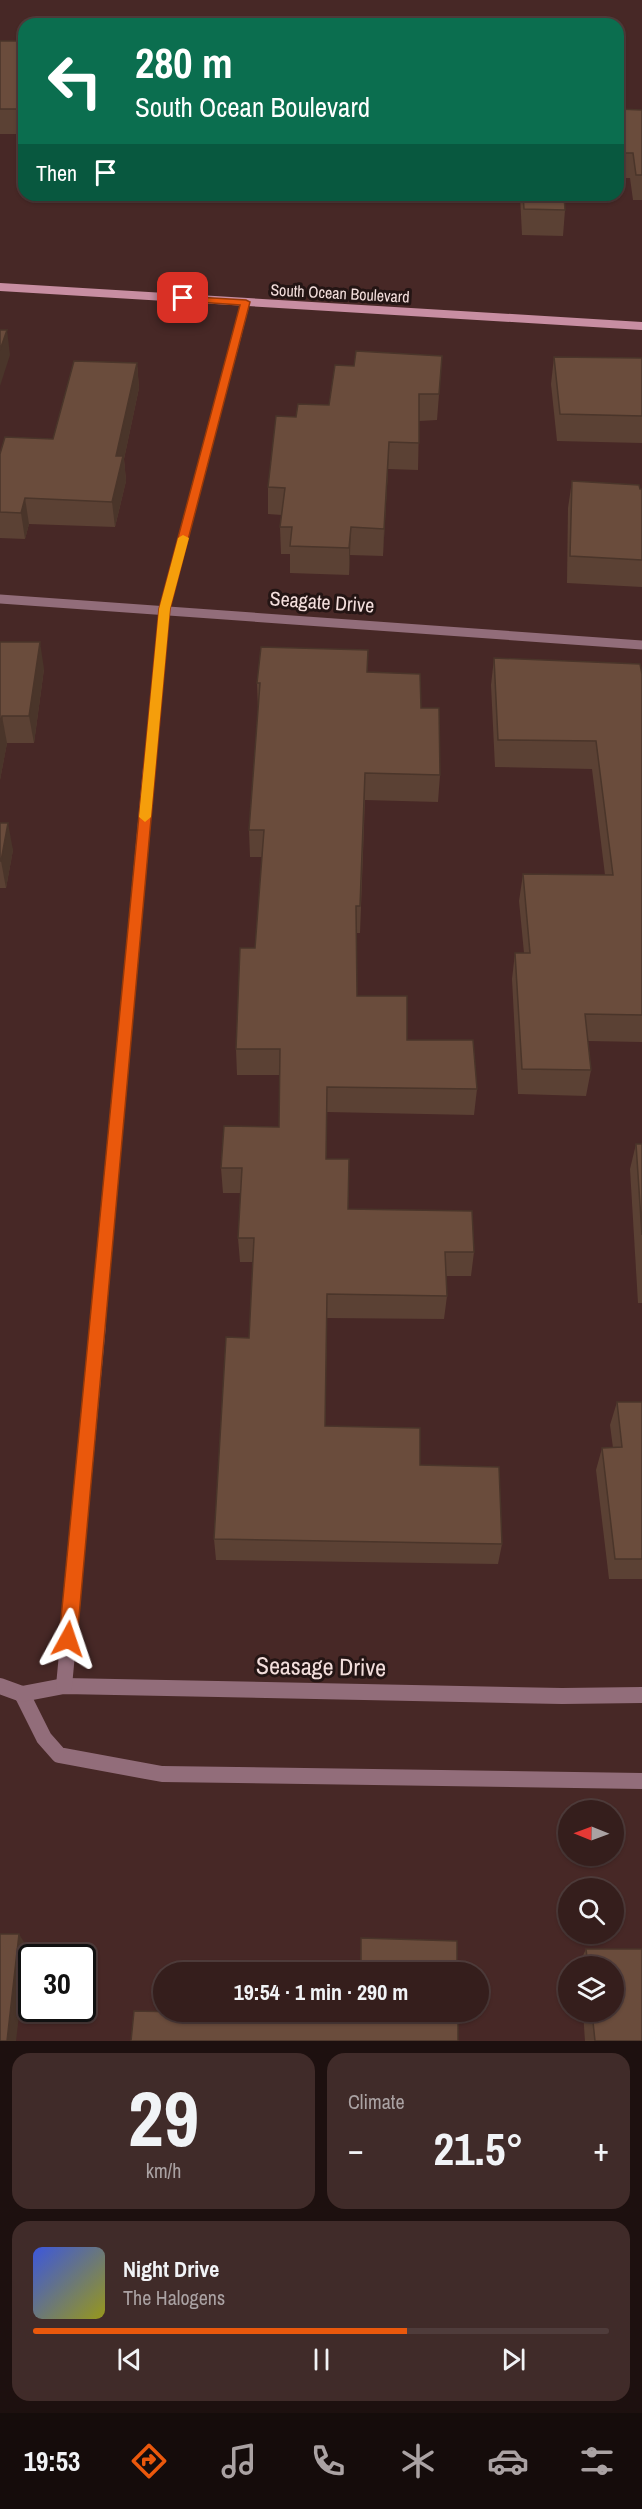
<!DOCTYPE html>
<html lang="en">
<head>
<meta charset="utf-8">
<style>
	:root { --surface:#351e1c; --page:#402b29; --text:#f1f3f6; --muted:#aaa2a3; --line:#4f3c3b; --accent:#ea580c }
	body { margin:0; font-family:"Archivo Narrow",sans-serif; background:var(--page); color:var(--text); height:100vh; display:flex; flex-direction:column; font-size:22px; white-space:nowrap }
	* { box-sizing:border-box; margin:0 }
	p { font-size:20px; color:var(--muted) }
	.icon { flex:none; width:33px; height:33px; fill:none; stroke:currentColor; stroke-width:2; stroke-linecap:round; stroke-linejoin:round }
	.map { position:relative; height:2041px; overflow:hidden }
	.details { display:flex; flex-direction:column; gap:12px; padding:12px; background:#1d100f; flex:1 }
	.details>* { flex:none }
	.banner { position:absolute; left:18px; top:18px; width:606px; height:183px; border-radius:18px; box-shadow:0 2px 4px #0004,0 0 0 2px var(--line); background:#0b6e4f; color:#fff; overflow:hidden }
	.needle { width:39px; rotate:271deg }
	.fabs { position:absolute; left:558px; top:1800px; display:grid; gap:12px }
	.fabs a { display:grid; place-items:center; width:66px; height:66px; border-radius:50%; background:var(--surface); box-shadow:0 2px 4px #0004,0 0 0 2px var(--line); font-size:30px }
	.speed { position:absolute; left:18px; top:1944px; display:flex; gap:12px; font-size:30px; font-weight:700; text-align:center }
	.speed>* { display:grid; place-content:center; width:78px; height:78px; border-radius:50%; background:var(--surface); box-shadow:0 2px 4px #0004,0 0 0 2px var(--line); line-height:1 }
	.speed .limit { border:3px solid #111; border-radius:9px; background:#fff; color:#111 }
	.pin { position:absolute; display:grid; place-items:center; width:51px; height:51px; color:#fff; margin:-26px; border-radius:12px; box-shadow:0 3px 9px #0006 }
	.me { position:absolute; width:66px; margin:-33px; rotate:5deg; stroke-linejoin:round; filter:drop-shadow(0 0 4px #0008) }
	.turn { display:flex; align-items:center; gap:21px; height:126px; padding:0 18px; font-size:27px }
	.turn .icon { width:78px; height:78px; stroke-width:2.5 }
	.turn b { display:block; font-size:42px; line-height:51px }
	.then { display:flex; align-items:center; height:57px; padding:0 18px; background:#0003; gap:12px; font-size:22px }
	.big { font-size:45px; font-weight:700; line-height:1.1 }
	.details .tile { flex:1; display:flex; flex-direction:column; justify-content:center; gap:9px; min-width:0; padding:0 21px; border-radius:18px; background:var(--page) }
	.details .dial { align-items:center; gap:0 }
	.dial b { font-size:78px; line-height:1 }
	.song { display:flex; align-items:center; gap:18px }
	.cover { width:72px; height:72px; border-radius:9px; background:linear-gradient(135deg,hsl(230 70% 55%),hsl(60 70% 35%)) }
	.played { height:6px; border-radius:3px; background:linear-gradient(90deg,var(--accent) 65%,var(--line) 65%) }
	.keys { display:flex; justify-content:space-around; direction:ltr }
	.heat { display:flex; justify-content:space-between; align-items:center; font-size:33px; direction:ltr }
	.details .tiles { flex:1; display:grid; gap:12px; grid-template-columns:1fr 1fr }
	.tile:last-child { grid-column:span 2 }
	.trip { position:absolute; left:153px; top:1962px; width:336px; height:60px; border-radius:30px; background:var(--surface); box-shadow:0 2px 4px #0004,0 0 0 2px var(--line); font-weight:700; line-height:60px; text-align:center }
	.tabs { display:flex; height:96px; justify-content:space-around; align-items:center; background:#150c0b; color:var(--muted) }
	.tabs .icon { width:42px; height:42px }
	.tabs .selected { color:var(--accent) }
	.tabs b { font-size:27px; color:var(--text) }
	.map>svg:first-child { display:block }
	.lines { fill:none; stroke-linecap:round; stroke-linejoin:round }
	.service { stroke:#926d7a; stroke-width:16 }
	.minor-far3 { stroke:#926d7a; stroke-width:8 }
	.minor-far2 { stroke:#926d7a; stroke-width:9 }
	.minor-far1 { stroke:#926d7a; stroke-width:12 }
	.minor { stroke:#926d7a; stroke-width:16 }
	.secondary { stroke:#c88ea2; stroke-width:8 }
	.wall { fill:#5b4134 }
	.shaded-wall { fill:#4a352a }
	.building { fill:#6a4c3c; stroke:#4a352a; stroke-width:1.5 }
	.route { fill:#ea580c; stroke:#983908; stroke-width:1.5 }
	.slow { fill:#f59e0b }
	.labels { text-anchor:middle; stroke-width:6; stroke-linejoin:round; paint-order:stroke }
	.far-street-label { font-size:16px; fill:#f3dedc; stroke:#241514 }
	.street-label { font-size:20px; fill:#f3dedc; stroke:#241514 }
	.near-street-label { font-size:24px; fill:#f3dedc; stroke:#241514 }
</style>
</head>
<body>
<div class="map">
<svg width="642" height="2041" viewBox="0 0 642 2041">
	<rect width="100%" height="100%" fill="#472826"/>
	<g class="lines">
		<path class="service" d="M22,1694L44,1738L59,1755L162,1774L642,1781"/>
		<path class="minor-far3" d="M237,337L246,302"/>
		<g class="minor-far2">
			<path d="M0,599L642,645"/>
			<path d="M149,769L164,609L237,335"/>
		</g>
		<path class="minor-far1" d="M97,1326L149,768"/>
		<g class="minor">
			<path d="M0,1686L22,1694L64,1686L562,1696L642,1695"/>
			<path d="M64,1686L98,1324"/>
		</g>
		<path class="secondary" d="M0,287L642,326"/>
	</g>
	<g class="wall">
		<path d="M0,41H18L19,45H24V134H0Z"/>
		<path d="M618,109L642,110V200H633L630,178H618Z"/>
		<path d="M520,195H564L565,210L563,236L522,235Z"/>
		<path d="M554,357L642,358V443L557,441L551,384Z"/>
		<path d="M137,363L139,388L124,459L126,481L115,527L29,524L25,539L0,538V454L53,439Z"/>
		<path d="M354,366L440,382L437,420L419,421L418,470L388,469L383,556L350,555L349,575L290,573V554H281L280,527L282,515L268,514V487L296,417L329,405Z"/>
		<path d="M572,481L642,489V587L567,583L568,508Z"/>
		<path d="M0,642L44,669L34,743H7L0,780Z"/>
		<path d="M494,658L642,674V1042L588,1041L591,1070L586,1096L518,1094L512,979L515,953H524L519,901L523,874L605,875L592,769L495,767L491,685Z"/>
		<path d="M367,672L421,708L440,775L438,802L365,800L360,933H357V996L407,1040L477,1089L474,1115L327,1112L326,1159L348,1209L474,1252L471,1276H446L447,1296L444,1319L327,1318L325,1426L420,1465L502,1544L498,1564L216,1560L214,1539L249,1338L253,1262H240L238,1238L241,1193H223L221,1168L279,1127L280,1075H237L236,1049L255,948L262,857H250L249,830L258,710L257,683Z"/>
		<path d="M0,823L13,850L6,888H0Z"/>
		<path d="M636,1144H642V1303H638L630,1169Z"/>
		<path d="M617,1402H642V1579H609L596,1470L602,1448H613L610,1425Z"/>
		<path d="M361,1938L457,1941L360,1970Z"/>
		<path d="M586,1949H642V2041H585L583,2012H614V1966H579V1964Z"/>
	</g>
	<g class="shaded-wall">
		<path d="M7,330L10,355L0,386V350Z"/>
		<path d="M137,363L139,388L124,459L126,481L115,527L112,502L116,456Z"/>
		<path d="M389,442L388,469L383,556L384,529Z"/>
		<path d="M25,498L29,524L25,539L21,513Z"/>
		<path d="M351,527L350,555L349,575V548Z"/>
		<path d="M40,642L44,669L34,743L29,716Z"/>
		<path d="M2,716L7,743L0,780V726Z"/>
		<path d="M8,823L13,850L6,888L1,861Z"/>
		<path d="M19,1934L27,1947L16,2041H7Z"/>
	</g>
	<g class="building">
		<path d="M0,41H18L17,45H24V109H0Z"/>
		<path d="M618,109L642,110V175H636L633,153H618Z"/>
		<path d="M523,195H564L565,210L524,209Z"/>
		<path d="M0,330H7L0,350Z"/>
		<path d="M356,351L442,356L439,394H419V443L389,442L384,529L351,527L349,548L290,546L292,527H280L285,488L268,487L276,416L296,417L298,404L329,405L335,365L354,366Z"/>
		<path d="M554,357L642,358V416L560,414Z"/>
		<path d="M74,361L137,363L116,456H123L112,502L25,498L21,513L0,512V454L5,437L53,439Z"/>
		<path d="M572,481L639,485L640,489H642V560L570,556Z"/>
		<path d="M0,642H40L29,716H2L0,726Z"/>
		<path d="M261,647L368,650L367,672L420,674L421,708H439L440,775L365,773L360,906H356L357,996H407V1040H473L477,1089L327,1087L326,1159H349L348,1209L472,1211L474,1252H445L447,1296L327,1294L325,1426L420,1428V1465L499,1467L502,1544L214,1539L226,1337L249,1338L254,1238H238L242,1168H221L224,1126L279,1127L280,1049H236L240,948H255L264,830H249L260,683H257Z"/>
		<path d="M494,658L640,664L642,674V1015L585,1014L591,1070L522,1069L515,953H530L523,874L613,875L596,741L498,740Z"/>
		<path d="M0,823H8L1,861H0Z"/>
		<path d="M636,1144H642V1235Z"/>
		<path d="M617,1402H642V1559H615L602,1448L622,1447Z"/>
		<path d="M0,1934H19L7,2041H0Z"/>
		<path d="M361,1938L457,1941V1972H181L182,1965L361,1970Z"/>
		<path d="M586,1949H642V2041H595L592,2012H614V1966H588Z"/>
		<path d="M134,2011L179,2012H458V2041H131Z"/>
	</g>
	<path class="route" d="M180,296L246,300L250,302L170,609L77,1639L74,1645L68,1648L62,1645L59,1639L159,609L240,305L183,301L180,300Z"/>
	<path class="slow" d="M183,535L189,538L170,609L151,817L145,822L139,817L159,609L178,538Z"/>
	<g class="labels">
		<g class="far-street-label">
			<text transform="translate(340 293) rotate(3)" y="6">South Ocean Boulevard</text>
		</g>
		<g class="street-label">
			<text transform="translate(322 602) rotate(4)" y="7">Seagate Drive</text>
		</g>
		<g class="near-street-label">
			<text transform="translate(321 1667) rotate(1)" y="8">Seasage Drive</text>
		</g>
	</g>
</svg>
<div class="fabs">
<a><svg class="needle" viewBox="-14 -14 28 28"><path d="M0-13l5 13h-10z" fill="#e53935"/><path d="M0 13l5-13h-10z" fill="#aaa2a3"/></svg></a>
<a><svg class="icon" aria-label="search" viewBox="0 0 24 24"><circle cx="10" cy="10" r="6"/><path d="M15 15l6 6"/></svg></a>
<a><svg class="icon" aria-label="layers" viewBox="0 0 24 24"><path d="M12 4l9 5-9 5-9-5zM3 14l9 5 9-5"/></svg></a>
</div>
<div class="speed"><div class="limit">30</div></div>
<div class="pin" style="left:183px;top:298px;background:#d93025"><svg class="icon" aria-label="arrive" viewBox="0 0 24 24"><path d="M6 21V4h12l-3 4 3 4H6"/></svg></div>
<svg class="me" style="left:68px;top:1639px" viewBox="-20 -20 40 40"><path d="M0-17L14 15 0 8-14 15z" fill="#ea580c" stroke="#fff" stroke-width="4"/></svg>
<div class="trip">19:54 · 1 min · 290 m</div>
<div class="banner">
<div class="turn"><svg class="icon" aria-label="left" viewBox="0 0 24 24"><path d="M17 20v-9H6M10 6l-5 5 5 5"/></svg><div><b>280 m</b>South Ocean Boulevard</div></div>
<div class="then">Then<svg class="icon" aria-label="arrive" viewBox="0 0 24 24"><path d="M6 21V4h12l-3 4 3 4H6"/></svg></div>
</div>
</div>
<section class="details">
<div class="tiles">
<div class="tile dial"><b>29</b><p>km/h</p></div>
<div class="tile"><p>Climate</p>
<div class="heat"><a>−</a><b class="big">21.5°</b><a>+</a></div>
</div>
<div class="tile">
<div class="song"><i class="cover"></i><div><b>Night Drive</b><p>The Halogens</p></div></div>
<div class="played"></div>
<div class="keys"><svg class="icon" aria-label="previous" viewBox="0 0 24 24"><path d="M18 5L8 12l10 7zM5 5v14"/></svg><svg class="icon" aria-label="pause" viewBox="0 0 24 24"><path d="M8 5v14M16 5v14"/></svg><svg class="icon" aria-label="next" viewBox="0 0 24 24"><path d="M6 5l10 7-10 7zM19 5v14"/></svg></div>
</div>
</div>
</section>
<nav class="tabs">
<b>19:53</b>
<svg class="icon selected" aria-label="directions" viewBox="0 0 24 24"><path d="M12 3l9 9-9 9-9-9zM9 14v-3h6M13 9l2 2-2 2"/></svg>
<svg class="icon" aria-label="music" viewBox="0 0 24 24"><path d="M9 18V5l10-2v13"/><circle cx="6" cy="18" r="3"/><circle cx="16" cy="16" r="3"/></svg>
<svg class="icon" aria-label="phone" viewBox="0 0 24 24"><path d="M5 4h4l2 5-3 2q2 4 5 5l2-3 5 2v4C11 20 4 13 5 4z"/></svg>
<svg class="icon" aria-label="climate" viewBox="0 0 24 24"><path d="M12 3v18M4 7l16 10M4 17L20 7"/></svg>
<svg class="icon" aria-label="car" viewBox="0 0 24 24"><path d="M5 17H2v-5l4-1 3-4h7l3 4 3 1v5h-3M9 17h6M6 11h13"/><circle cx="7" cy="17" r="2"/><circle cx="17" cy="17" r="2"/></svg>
<svg class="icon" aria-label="filters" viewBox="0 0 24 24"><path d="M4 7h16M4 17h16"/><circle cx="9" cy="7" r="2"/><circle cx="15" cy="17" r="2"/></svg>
</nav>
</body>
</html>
